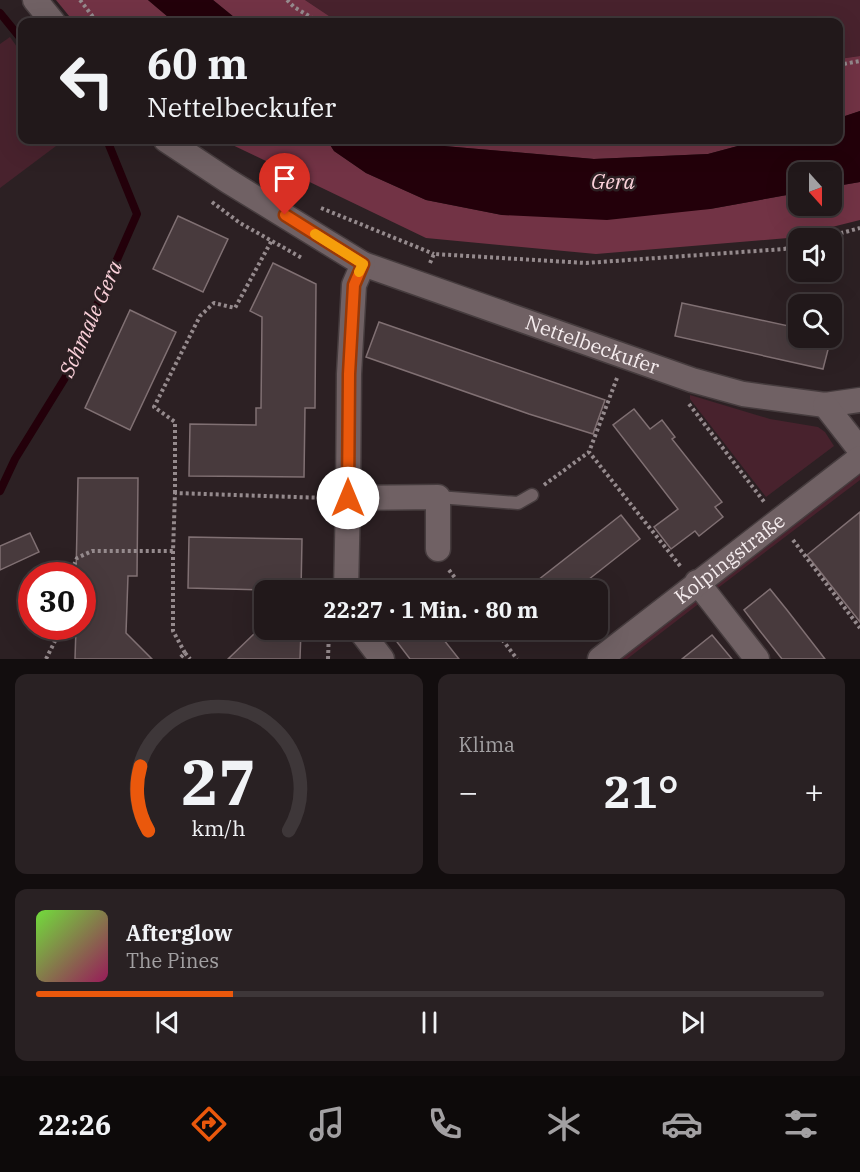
<!DOCTYPE html>
<html lang="de">
<head>
<meta charset="utf-8">
<style>
	:root { --surface:#21181a; --page:#292123; --text:#f1f3f6; --muted:#a2a0a2; --line:#3e3739; --accent:#ea580c }
	body { margin:0; font-family:"IBM Plex Serif",serif; background:var(--page); color:var(--text); height:100vh; display:flex; flex-direction:column; font-size:22px; white-space:nowrap }
	* { box-sizing:border-box; margin:0 }
	p { font-size:20px; color:var(--muted) }
	.icon { flex:none; width:33px; height:33px; fill:none; stroke:currentColor; stroke-width:2; stroke-linecap:round; stroke-linejoin:round }
	.map { position:relative; height:659px; overflow:hidden }
	.sheet { display:flex; flex-direction:column; gap:15px; padding:15px; background:#120d0e; flex:1 }
	.sheet>* { flex:none }
	.banner { position:absolute; left:18px; top:18px; width:825px; height:126px; border-radius:12px; box-shadow:0 6px 24px #0002,0 0 0 2px var(--line); background:#21181a; color:var(--text); overflow:hidden }
	.needle { width:39px; rotate:159deg }
	.buttons { position:absolute; left:788px; top:162px; display:grid; gap:12px }
	.buttons a { display:grid; place-items:center; width:54px; height:54px; border-radius:12px; background:var(--surface); box-shadow:0 6px 24px #0002,0 0 0 2px var(--line); font-size:30px }
	.speed { position:absolute; left:18px; top:562px; display:flex; gap:12px; font-size:30px; font-weight:700; text-align:center }
	.speed>* { display:grid; place-content:center; width:78px; height:78px; border-radius:50%; background:var(--surface); box-shadow:0 6px 24px #0002,0 0 0 2px var(--line); line-height:1 }
	.speed .limit { border:9px solid #d22; background:#fff; color:#111 }
	.pin { position:absolute; display:grid; place-items:center; width:51px; height:51px; color:#fff; margin:-62px -26px; border-radius:50% 50% 50% 0; rotate:-45deg; box-shadow:0 0 6px #0007 }
	.pin .icon { rotate:45deg }
	.me { position:absolute; width:66px; margin:-33px; rotate:0deg; stroke-linejoin:round; filter:drop-shadow(0 0 4px #0008) }
	.turn { display:flex; align-items:center; gap:21px; height:126px; padding:0 30px; font-size:27px }
	.turn .icon { width:78px; height:78px; stroke-width:2.5 }
	.turn b { display:block; font-size:42px; line-height:51px }
	.big { font-size:45px; font-weight:800; line-height:1.1 }
	.sheet .tile { flex:1; display:flex; flex-direction:column; justify-content:center; gap:9px; min-width:0; padding:0 21px; border-radius:12px; background:var(--page) }
	.sheet .dial { align-items:center; gap:0 }
	.dial svg { height:156px; overflow:visible; fill:none; stroke:var(--line); stroke-width:7; stroke-linecap:round; text-anchor:middle }
	.dial text { fill:var(--text); stroke:none }
	.song { display:flex; align-items:center; gap:18px }
	.cover { width:72px; height:72px; border-radius:9px; background:linear-gradient(135deg,hsl(100 70% 55%),hsl(330 70% 35%)) }
	.played { height:6px; border-radius:3px; background:linear-gradient(90deg,var(--accent) 25%,var(--line) 25%) }
	.keys { display:flex; justify-content:space-around; direction:ltr }
	.heat { display:flex; justify-content:space-between; align-items:center; font-size:33px; direction:ltr }
	.sheet .tiles { flex:1; display:grid; gap:15px; grid-template-columns:1fr 1fr }
	.tile:last-child { grid-column:span 2 }
	.trip { position:absolute; left:254px; top:580px; width:354px; height:60px; border-radius:12px; background:var(--surface); box-shadow:0 6px 24px #0002,0 0 0 2px var(--line); font-weight:800; line-height:60px; text-align:center }
	.tab-bar { display:flex; height:96px; justify-content:space-around; align-items:center; background:#0d0a0a; color:var(--muted) }
	.tab-bar .icon { width:42px; height:42px }
	.tab-bar .current { color:var(--accent) }
	.tab-bar b { font-size:27px; color:var(--text) }
	.map>svg:first-child { display:block }
	.green { fill:#48222d }
	.forest { fill:#723345 }
	.water { fill:#23000a }
	.lines { fill:none; stroke-linecap:round; stroke-linejoin:round }
	.stream { stroke:#23000a; stroke-width:8 }
	.building { fill:#483a3d; stroke:#807073; stroke-width:1.5 }
	.service-casing { stroke:#463c3e; stroke-width:15 }
	.minor-casing { stroke:#463c3e; stroke-width:27 }
	.path { stroke:#958a8d; stroke-width:4; stroke-dasharray:3 3; stroke-linecap:butt }
	.service { stroke:#706164; stroke-width:12 }
	.minor { stroke:#706164; stroke-width:24 }
	.route-casing { stroke:#983908; stroke-width:15 }
	.route { stroke:#ea580c; stroke-width:10 }
	.slow { stroke:#f59e0b; stroke-width:10 }
	.labels { text-anchor:middle; stroke-width:5; stroke-linejoin:round; paint-order:stroke }
	.street-label { font-size:20px; fill:#f5ecee; stroke:#2c2023 }
	.water-label { font-size:21px; font-style:italic; fill:#fbd1da; stroke:#2c2023 }
</style>
</head>
<body>
<div class="map">
<svg width="860" height="659" viewBox="0 0 860 659">
	<rect width="100%" height="100%" fill="#2c2023"/>
	<g class="green">
		<path d="M305,0H860V56L839,59L838,22H338Z"/>
		<path d="M10,37L22,54V140H64L0,188V44Z"/>
		<path d="M690,395L770,419L818,427L825,432L834,446L766,497L690,399Z"/>
		<path d="M857,473L860,474V480L714,591V584Z"/>
		<path d="M694,600L701,602L627,659H617Z"/>
	</g>
	<g class="forest">
		<path d="M56,0H148L174,22H74Z"/>
		<path d="M213,0H305L338,22H240Z"/>
		<path d="M860,56V111L839,118V59Z"/>
		<path d="M222,140H327L334,151L366,173L426,200L502,215L710,209L798,193V206H831V187L860,182V220L788,238L596,254L426,238Z"/>
		<path d="M426,140H760L708,154L594,159L444,146Z"/>
	</g>
	<g class="water">
		<path d="M148,0H213L240,22H174Z"/>
		<path d="M860,111V182L831,187V172H798V193L710,209L607,220L502,215L426,200L366,173L334,151L327,140H426L444,146L594,159L708,154L760,140H838L839,118Z"/>
	</g>
	<g class="lines">
		<g class="stream">
			<path d="M0,13L22,40"/>
			<path d="M0,491L15,459L65,378L137,214L107,140"/>
		</g>
	</g>
	<g class="building">
		<path d="M178,216L228,239L203,292L153,269Z"/>
		<path d="M273,263L316,284L315,408H305L304,477L189,476L190,424L256,425V408H261L262,317L250,311Z"/>
		<path d="M682,303L798,328V338H831L823,369L675,336Z"/>
		<path d="M130,310L176,332L130,430L85,408Z"/>
		<path d="M379,322L605,400L593,434L529,414L366,357Z"/>
		<path d="M634,409L650,429L662,420L675,437L672,439L722,502L715,507L723,517L699,536L695,531L671,549L654,527L678,509L613,425Z"/>
		<path d="M78,478H138L137,576H128L126,633L152,659H75L76,627H82V576H76Z"/>
		<path d="M860,512V622L807,555Z"/>
		<path d="M621,515L640,539L593,576L574,591H524Z"/>
		<path d="M30,533L39,552L0,570V546Z"/>
		<path d="M189,537L302,539L301,591L188,588Z"/>
		<path d="M770,589L787,610L825,659H782L760,631L744,610Z"/>
		<path d="M258,630H301L300,659H228Z"/>
		<path d="M388,630H436L459,659H410Z"/>
		<path d="M712,635L732,659H682Z"/>
	</g>
	<g class="lines">
		<defs>
			<path id="service" d="M438,497L518,503L532,495"/>
			<g id="minor">
				<path d="M35,0L53,22"/>
				<path id="s1" d="M166,140L228,181L363,264L692,380L743,394L825,405L860,400"/>
				<path d="M363,264L354,285L349,374L348,498L438,497V549"/>
				<path d="M825,405L860,450"/>
				<path d="M697,582L757,659"/>
				<path d="M346,591L348,498"/>
				<path d="M360,630L382,659"/>
				<path id="s2" d="M600,659L860,458"/>
			</g>
		</defs>
		<use href="#service" class="service-casing"/>
		<use href="#minor" class="minor-casing"/>
		<g class="path">
			<path d="M80,0L97,22"/>
			<path d="M287,0L294,7L319,22"/>
			<path d="M838,65L860,61"/>
			<path d="M212,202L240,223L302,258"/>
			<path d="M321,208L434,254"/>
			<path d="M823,238L860,228"/>
			<path d="M430,263L434,254L586,263L784,249L798,246"/>
			<path d="M617,378L589,452L681,567"/>
			<path d="M689,404L765,503"/>
			<path d="M544,485L589,452"/>
			<path d="M175,493V422L154,407L200,316L214,303L235,308L272,240"/>
			<path d="M793,540L860,628"/>
			<path d="M173,551V631L185,653L179,659"/>
			<path d="M449,570L465,591"/>
			<path d="M69,576L77,558L92,551H173L175,493L326,498"/>
			<path d="M495,630L517,659"/>
			<path d="M185,653L190,659"/>
			<path d="M46,659L62,627"/>
			<path d="M328,659L329,630"/>
		</g>
		<use href="#service" class="service"/>
		<use href="#minor" class="minor"/>
	</g>
	<g class="lines">
		<defs>
			<path id="route" d="M285,215L363,264L354,285L349,374L348,498"/>
		</defs>
		<use href="#route" class="route-casing"/>
		<use href="#route" class="route"/>
		<path class="slow" d="M315,234L363,264L359,272"/>
	</g>
	<g class="labels">
		<g class="street-label">
			<text dy="7" stroke="none"><textPath href="#s1" startOffset="476">Nettelbeckufer</textPath></text>
			<text dy="7" stroke="none"><textPath href="#s2" startOffset="164">Kolpingstraße</textPath></text>
		</g>
		<g class="water-label">
			<text x="613" y="189">Gera</text>
			<text transform="translate(91 319) rotate(-66)" y="7">Schmale Gera</text>
		</g>
	</g>
</svg>
<div class="buttons">
<a><svg class="needle" viewBox="-14 -14 28 28"><path d="M0-13l5 13h-10z" fill="#e53935"/><path d="M0 13l5-13h-10z" fill="#a2a0a2"/></svg></a>
<a><svg class="icon" aria-label="sound" viewBox="0 0 24 24"><path d="M4 9h4l5-4v14l-5-4H4zM17 9q2 3 0 6"/></svg></a>
<a><svg class="icon" aria-label="search" viewBox="0 0 24 24"><circle cx="10" cy="10" r="6"/><path d="M15 15l6 6"/></svg></a>
</div>
<div class="speed"><div class="limit">30</div></div>
<div class="pin" style="left:285px;top:215px;background:#d93025"><svg class="icon" aria-label="arrive" viewBox="0 0 24 24"><path d="M6 21V4h12l-3 4 3 4H6"/></svg></div>
<svg class="me" style="left:348px;top:498px" viewBox="-20 -20 40 40"><circle r="19" fill="#fff"/><path d="M0-13L10 11 0 6-10 11z" fill="#ea580c"/></svg>
<div class="trip">22:27 · 1 Min. · 80 m</div>
<div class="banner">
<div class="turn"><svg class="icon" aria-label="left" viewBox="0 0 24 24"><path d="M17 20v-9H6M10 6l-5 5 5 5"/></svg><div><b>60 m</b>Nettelbeckufer</div></div>
</div>
</div>
<section class="sheet">
<div class="tiles">
<div class="tile dial"><svg viewBox="0 0 100 80">
<path d="M14 69A42 42 0 1 1 86 69"/>
<path d="M14 69A42 42 0 0 1 10 36" stroke="#ea580c"/>
<text x="50" y="56" font-size="32" font-weight="700">27</text>
<text x="50" y="72" font-size="11">km/h</text>
</svg></div>
<div class="tile"><p>Klima</p>
<div class="heat"><a>−</a><b class="big">21°</b><a>+</a></div>
</div>
<div class="tile">
<div class="song"><i class="cover"></i><div><b>Afterglow</b><p>The Pines</p></div></div>
<div class="played"></div>
<div class="keys"><svg class="icon" aria-label="previous" viewBox="0 0 24 24"><path d="M18 5L8 12l10 7zM5 5v14"/></svg><svg class="icon" aria-label="pause" viewBox="0 0 24 24"><path d="M8 5v14M16 5v14"/></svg><svg class="icon" aria-label="next" viewBox="0 0 24 24"><path d="M6 5l10 7-10 7zM19 5v14"/></svg></div>
</div>
</div>
</section>
<nav class="tab-bar">
<b>22:26</b>
<svg class="icon current" aria-label="directions" viewBox="0 0 24 24"><path d="M12 3l9 9-9 9-9-9zM9 14v-3h6M13 9l2 2-2 2"/></svg>
<svg class="icon" aria-label="music" viewBox="0 0 24 24"><path d="M9 18V5l10-2v13"/><circle cx="6" cy="18" r="3"/><circle cx="16" cy="16" r="3"/></svg>
<svg class="icon" aria-label="phone" viewBox="0 0 24 24"><path d="M5 4h4l2 5-3 2q2 4 5 5l2-3 5 2v4C11 20 4 13 5 4z"/></svg>
<svg class="icon" aria-label="climate" viewBox="0 0 24 24"><path d="M12 3v18M4 7l16 10M4 17L20 7"/></svg>
<svg class="icon" aria-label="car" viewBox="0 0 24 24"><path d="M5 17H2v-5l4-1 3-4h7l3 4 3 1v5h-3M9 17h6M6 11h13"/><circle cx="7" cy="17" r="2"/><circle cx="17" cy="17" r="2"/></svg>
<svg class="icon" aria-label="filters" viewBox="0 0 24 24"><path d="M4 7h16M4 17h16"/><circle cx="9" cy="7" r="2"/><circle cx="15" cy="17" r="2"/></svg>
</nav>
</body>
</html>
